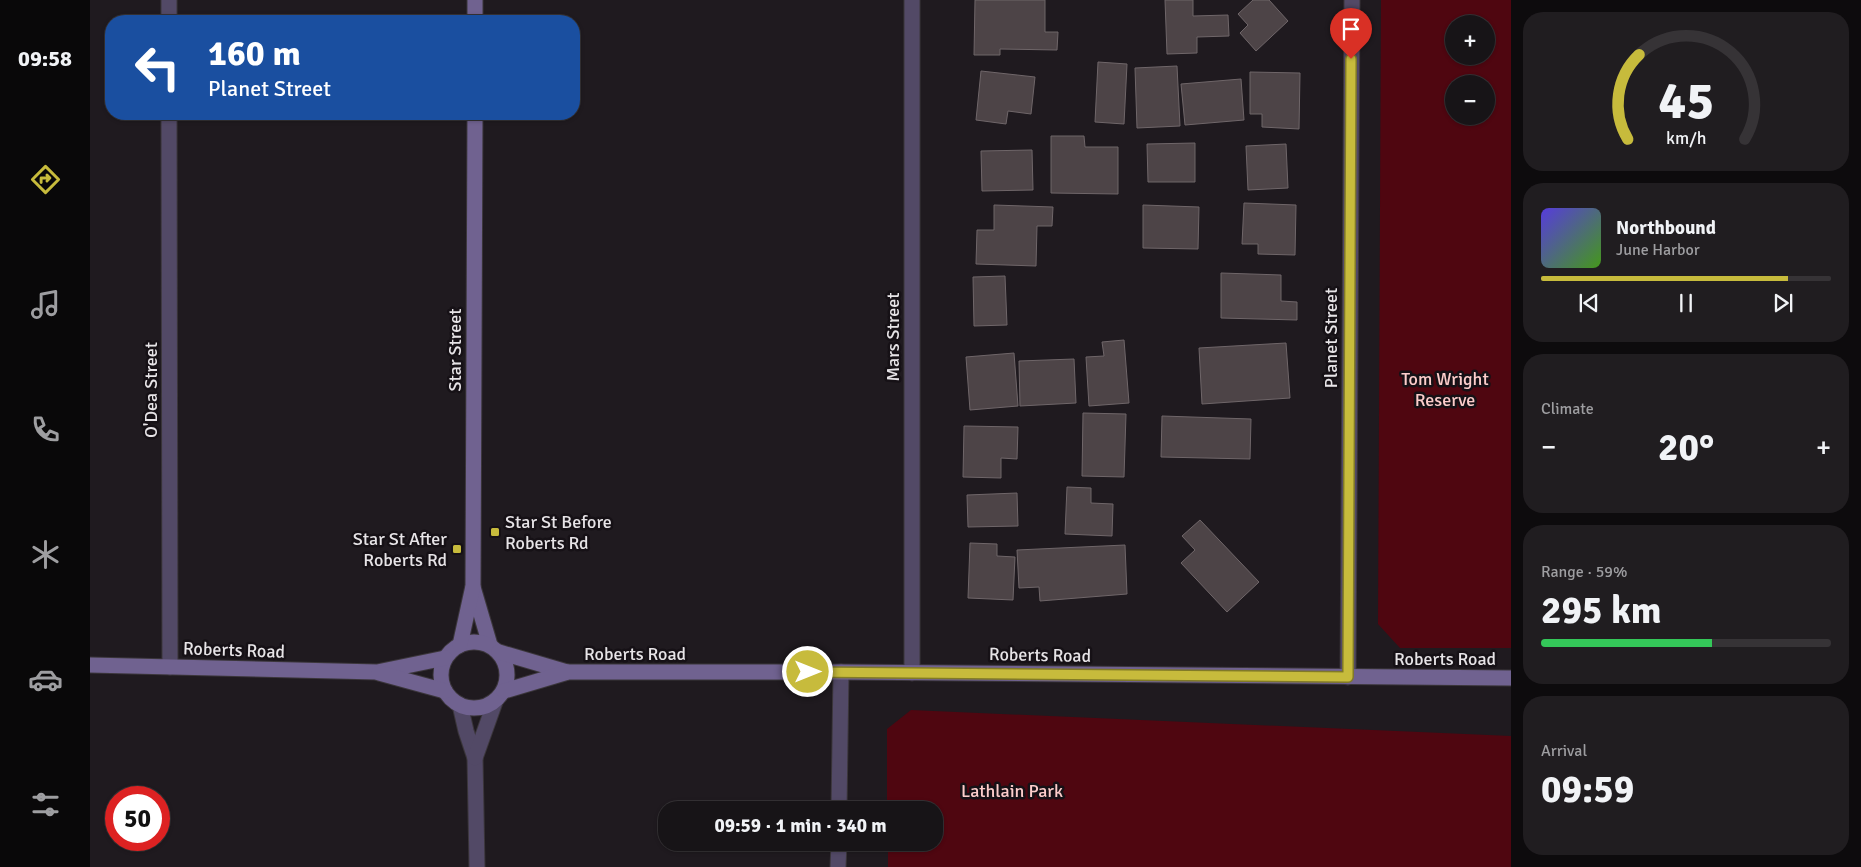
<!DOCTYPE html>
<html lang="en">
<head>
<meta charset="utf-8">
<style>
	:root { --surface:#171417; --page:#201d20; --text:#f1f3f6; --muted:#9e9ea1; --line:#363336; --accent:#c7bb3c }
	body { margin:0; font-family:Signika,sans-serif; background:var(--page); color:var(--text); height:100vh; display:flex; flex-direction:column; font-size:19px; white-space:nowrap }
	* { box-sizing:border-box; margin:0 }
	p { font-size:16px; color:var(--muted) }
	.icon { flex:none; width:28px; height:28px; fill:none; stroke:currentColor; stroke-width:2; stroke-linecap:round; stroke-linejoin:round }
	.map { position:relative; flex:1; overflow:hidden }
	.drawer { display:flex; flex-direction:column; gap:12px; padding:12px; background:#0d0b0d; width:350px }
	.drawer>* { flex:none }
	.top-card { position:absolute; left:15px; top:15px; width:475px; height:105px; border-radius:20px; box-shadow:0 1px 4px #0004,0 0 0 1px var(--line); background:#1a4fa0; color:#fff; overflow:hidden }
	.fabs { position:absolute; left:1355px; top:15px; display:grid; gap:10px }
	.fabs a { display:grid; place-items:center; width:50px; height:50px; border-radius:50%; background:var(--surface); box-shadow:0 1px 4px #0004,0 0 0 1px var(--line); font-size:25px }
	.speed { position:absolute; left:15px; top:786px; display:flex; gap:10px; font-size:25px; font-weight:700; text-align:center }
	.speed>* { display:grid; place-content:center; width:65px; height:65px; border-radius:50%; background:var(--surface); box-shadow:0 1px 4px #0004,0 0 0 1px var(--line); line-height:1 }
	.speed .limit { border:8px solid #d22; background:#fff; color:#111 }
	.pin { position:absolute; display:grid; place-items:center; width:42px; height:42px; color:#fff; margin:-51px -21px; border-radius:50% 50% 50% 0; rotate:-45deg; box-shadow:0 0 5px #0007 }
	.pin .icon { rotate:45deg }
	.me { position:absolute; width:55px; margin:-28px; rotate:90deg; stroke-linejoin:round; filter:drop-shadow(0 0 4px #0008) }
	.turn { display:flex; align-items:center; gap:18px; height:105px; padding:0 20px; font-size:22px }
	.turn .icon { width:65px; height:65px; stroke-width:2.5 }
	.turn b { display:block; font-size:35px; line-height:42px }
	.big { font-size:38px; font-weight:700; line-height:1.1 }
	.drawer .tile { flex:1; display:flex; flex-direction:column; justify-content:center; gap:8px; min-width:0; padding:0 18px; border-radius:20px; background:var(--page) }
	.drawer .dial { align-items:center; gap:0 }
	.dial svg { height:130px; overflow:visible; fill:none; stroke:var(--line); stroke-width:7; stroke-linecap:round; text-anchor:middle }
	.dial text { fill:var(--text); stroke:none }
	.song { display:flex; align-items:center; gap:15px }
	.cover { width:60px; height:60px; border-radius:8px; background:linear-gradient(135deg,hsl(250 70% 55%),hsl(100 70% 35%)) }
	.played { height:5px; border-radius:2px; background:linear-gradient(90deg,var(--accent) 85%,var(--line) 85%) }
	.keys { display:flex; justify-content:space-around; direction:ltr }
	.heat { display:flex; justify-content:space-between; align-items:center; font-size:28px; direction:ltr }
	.charge { height:8px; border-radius:4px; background:linear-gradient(90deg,#34c759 59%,var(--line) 0) }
	.trip { position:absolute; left:568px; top:801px; width:285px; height:50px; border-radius:20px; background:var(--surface); box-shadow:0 1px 4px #0004,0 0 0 1px var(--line); font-weight:700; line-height:50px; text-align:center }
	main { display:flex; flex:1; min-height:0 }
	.tab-bar { display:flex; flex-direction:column; width:90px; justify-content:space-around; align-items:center; background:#090809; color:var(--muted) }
	.tab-bar .icon { width:35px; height:35px }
	.tab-bar .current { color:var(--accent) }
	.tab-bar b { font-size:22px; color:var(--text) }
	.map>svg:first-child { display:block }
	.green { fill:#4f0610; fill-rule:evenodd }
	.building { fill:#4d4447; stroke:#6f6669 }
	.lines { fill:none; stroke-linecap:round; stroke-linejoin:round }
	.street-casing { stroke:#3b363b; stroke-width:17 }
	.secondary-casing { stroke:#3b363b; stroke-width:17 }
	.street { stroke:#524966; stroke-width:15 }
	.secondary { stroke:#706290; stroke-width:15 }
	.route-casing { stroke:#817a27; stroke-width:12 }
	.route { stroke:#c7bb3c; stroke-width:9 }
	.poi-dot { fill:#c7bb3c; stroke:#161116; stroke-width:2 }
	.labels { text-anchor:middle; stroke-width:5; stroke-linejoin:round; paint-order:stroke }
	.street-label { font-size:18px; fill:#e7e4e7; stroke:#161116 }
	.park-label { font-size:18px; fill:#fdcdcb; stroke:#161116 }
	.poi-label { font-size:18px; fill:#e7e4e7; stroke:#161116; text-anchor:start }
</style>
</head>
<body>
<main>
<nav class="tab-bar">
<b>09:58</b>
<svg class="icon current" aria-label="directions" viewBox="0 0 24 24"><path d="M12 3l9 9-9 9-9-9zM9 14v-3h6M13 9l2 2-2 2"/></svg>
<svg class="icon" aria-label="music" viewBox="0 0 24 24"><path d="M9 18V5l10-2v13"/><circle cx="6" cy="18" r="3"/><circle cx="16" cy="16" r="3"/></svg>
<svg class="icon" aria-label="phone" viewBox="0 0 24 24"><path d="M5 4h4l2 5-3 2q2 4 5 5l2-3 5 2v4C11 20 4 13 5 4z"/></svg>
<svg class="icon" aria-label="climate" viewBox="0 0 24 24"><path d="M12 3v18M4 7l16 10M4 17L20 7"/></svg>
<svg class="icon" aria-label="car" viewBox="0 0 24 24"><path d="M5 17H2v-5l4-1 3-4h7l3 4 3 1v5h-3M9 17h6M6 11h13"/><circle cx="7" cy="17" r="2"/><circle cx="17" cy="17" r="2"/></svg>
<svg class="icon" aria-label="filters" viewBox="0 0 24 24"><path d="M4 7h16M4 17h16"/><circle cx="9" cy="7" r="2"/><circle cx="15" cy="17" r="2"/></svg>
</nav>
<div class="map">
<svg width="1421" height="867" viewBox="0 0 1421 867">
	<rect width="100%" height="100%" fill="#1f1a1f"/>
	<g class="green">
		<path d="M1291,0H1421V648H1310L1288,624ZM1364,24H1396V56H1364ZM1364,84H1396V116H1364Z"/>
		<path d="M821,710L1421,736V867H798V843L844,842V810H797V729Z"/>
	</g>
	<g class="building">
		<path d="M885,0H955V32H968L967,50L910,49V55H884Z"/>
		<path d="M1075,0H1103V16L1138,15L1139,36L1107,37V53L1077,54Z"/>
		<path d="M1163,0H1179L1198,21L1166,51L1150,33L1158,25L1148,14Z"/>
		<path d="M1008,62L1037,64L1034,124L1005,122Z"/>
		<path d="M1087,66L1090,126L1047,128L1045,68Z"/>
		<path d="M891,71L945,77L941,114L918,111L916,124L886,120Z"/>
		<path d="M1160,72L1210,73L1209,129L1172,127V114H1160Z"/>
		<path d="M1151,79L1154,120L1095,125L1091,84Z"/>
		<path d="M961,136H994L995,147H1028V194L961,193Z"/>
		<path d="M1105,143V182H1058L1057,144Z"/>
		<path d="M1196,144L1198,188L1158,190L1156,146Z"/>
		<path d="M942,150L943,190L892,191L891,151Z"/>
		<path d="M1154,203L1206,205L1205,255L1168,254V244H1152Z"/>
		<path d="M904,205L963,207L962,226H947L946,266L886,264L887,230H904Z"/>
		<path d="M1053,205L1109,207L1108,249L1053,248Z"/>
		<path d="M1131,273L1191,275V301L1207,302V320L1131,318Z"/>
		<path d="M915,276L917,325L884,326L883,277Z"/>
		<path d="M1034,340L1039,403L999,406L996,357L1014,356L1012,342Z"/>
		<path d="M1196,343L1200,398L1112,404L1109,348Z"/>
		<path d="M924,353L928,406L880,410L876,357Z"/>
		<path d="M984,359L986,403L930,406L929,361Z"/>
		<path d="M993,413L1036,414L1034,477L992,476Z"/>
		<path d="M1072,416L1161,419L1160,459L1071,457Z"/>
		<path d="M874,426L928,427L927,459L911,458V478L873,477Z"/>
		<path d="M977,487L1001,488V503L1023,504L1022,536L975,534Z"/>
		<path d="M927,493L928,526L878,527L877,495Z"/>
		<path d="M1110,520L1169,582L1137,612L1091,563L1105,550L1092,536Z"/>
		<path d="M880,543L907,544V556L925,557L923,600L878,598Z"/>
		<path d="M1035,545L1037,594L950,601L949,587L929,588L927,550Z"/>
	</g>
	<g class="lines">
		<defs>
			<g id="street">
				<path d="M79,0V21"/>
				<path d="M822,0V673"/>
				<path d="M79,114L80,667"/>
				<path d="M1258,677L1262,0"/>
				<path d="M370,705L376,731L385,758L387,867"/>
				<path d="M385,758L405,702"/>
				<path d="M749,810L751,672"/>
				<path d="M748,867L749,842"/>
			</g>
			<g id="secondary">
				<path d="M385,21V0"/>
				<path d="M383,587L400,645"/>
				<circle cx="384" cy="675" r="33"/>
				<path d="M370,645L383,586L385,114"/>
				<path d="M409,652L477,672"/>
				<path d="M0,665L287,672L355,658"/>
				<path d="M289,673L355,691"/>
				<path d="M414,691L478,672H751L1421,678"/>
			</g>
		</defs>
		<use href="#street" class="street-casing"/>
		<use href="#secondary" class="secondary-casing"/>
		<use href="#street" class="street"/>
		<use href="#secondary" class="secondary"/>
	</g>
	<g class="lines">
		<defs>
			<path id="route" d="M718,672L1258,677L1261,59"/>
		</defs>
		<use href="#route" class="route-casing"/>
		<use href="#route" class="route"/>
	</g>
	<g class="poi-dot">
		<rect x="400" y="527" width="10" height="10" rx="2.5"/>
		<rect x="362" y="544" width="10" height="10" rx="2.5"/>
	</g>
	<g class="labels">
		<g class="street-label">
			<text transform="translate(803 337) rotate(-90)" y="6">Mars Street</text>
			<text transform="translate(1241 338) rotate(-90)" y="6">Planet Street</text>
			<text transform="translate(365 350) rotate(-90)" y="6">Star Street</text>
			<text transform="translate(61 390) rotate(-90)" y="6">O'Dea Street</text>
			<text transform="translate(144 650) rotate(2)" y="6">Roberts Road</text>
			<text x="545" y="660">Roberts Road</text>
			<text transform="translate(950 655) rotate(1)" y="6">Roberts Road</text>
			<text x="1355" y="665">Roberts Road</text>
		</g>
		<g class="park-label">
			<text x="1355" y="385">Tom Wright<tspan x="1355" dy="21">Reserve</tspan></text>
			<text x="922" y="797">Lathlain Park</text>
		</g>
		<g class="poi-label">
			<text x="415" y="528">Star St Before<tspan x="415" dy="21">Roberts Rd</tspan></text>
			<text x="357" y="545" text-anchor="end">Star St After<tspan x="357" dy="21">Roberts Rd</tspan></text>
		</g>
	</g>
</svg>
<div class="fabs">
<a>+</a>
<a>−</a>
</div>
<div class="speed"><div class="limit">50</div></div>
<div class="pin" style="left:1261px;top:59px;background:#d93025"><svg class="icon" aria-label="arrive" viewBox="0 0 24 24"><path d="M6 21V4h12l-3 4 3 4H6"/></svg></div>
<svg class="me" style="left:718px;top:672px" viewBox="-20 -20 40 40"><circle r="17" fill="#c7bb3c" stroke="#fff" stroke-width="3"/><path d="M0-11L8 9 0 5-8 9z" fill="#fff"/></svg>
<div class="trip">09:59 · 1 min · 340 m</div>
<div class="top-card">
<div class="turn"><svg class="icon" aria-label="left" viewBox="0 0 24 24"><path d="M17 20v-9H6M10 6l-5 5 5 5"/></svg><div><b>160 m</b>Planet Street</div></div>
</div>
</div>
<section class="drawer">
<div class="tile dial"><svg viewBox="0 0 100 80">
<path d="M14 69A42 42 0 1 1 86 69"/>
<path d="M14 69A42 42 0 0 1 21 17" stroke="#c7bb3c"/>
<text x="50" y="56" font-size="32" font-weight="700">45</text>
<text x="50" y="72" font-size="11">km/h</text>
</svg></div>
<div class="tile">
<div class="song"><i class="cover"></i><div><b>Northbound</b><p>June Harbor</p></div></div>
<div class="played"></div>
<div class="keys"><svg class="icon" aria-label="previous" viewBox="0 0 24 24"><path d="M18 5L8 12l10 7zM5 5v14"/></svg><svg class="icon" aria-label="pause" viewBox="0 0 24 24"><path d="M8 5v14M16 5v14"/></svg><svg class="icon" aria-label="next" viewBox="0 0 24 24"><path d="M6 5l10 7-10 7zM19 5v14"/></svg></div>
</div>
<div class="tile"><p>Climate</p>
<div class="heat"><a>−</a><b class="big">20°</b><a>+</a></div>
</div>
<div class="tile"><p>Range · 59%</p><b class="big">295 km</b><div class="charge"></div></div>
<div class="tile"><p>Arrival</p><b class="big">09:59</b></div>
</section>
</main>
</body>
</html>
